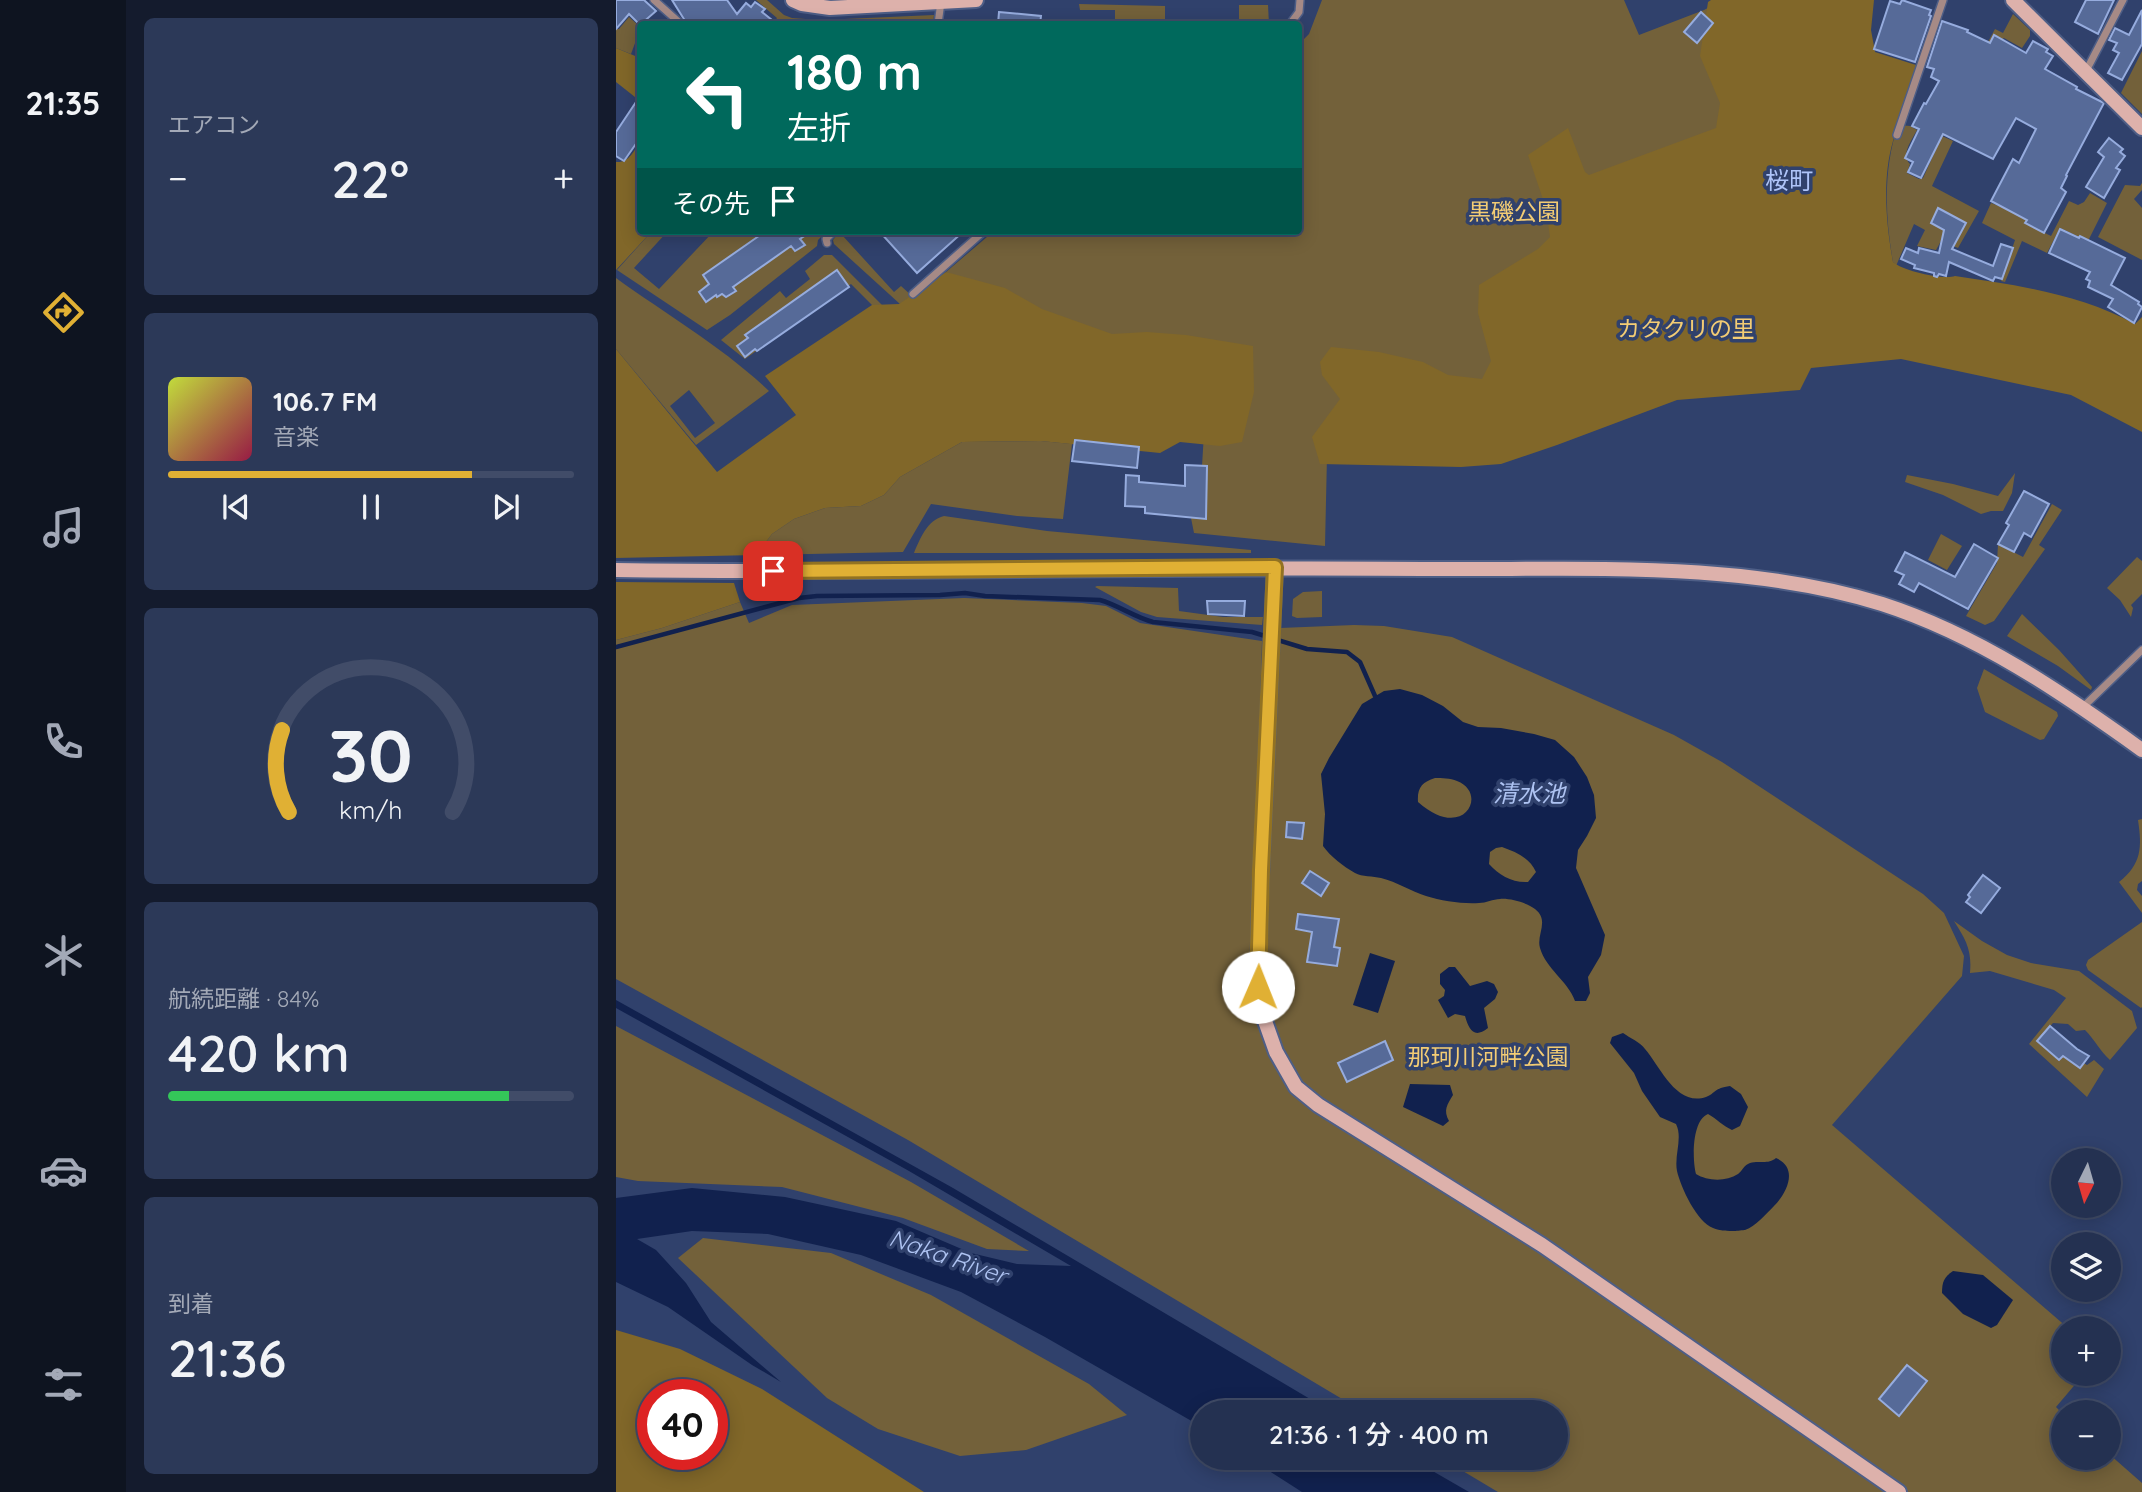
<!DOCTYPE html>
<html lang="ja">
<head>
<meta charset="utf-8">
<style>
	:root { --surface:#243151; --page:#2c3958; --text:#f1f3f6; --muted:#a3a9b7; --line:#414c68; --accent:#e0b034 }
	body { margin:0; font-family:Quicksand,"Noto Sans JP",sans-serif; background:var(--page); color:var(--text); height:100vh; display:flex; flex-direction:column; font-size:26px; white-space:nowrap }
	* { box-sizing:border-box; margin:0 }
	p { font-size:23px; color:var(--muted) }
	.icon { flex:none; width:38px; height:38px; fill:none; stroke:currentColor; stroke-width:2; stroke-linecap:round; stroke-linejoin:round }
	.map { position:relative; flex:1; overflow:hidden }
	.details { display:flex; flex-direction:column; gap:18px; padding:18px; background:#141b2d; width:490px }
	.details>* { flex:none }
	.guide { position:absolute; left:21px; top:21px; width:665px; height:214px; border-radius:7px; box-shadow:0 4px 18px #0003,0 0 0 2px var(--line); background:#00695c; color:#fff; overflow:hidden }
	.needle { width:46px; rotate:185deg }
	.controls { position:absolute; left:1435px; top:1148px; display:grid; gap:14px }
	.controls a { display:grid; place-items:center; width:70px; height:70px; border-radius:50%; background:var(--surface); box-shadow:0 4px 18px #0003,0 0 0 2px var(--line); font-size:35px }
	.speed { position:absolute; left:21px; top:1379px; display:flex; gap:14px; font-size:35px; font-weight:700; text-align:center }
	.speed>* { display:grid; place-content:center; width:91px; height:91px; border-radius:50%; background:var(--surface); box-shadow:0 4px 18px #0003,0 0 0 2px var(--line); line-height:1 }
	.speed .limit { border:10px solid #d22; background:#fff; color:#111 }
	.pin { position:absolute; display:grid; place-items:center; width:60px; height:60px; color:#fff; margin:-30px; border-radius:14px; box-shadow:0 4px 10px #0006 }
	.me { position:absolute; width:77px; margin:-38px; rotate:1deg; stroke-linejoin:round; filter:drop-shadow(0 0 5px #0008) }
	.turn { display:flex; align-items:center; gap:24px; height:147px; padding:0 35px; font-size:32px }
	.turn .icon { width:91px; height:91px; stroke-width:2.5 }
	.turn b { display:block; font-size:49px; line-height:60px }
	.then { display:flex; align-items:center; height:66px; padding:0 35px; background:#0003; gap:14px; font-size:26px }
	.big { font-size:52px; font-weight:600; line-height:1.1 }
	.details .tile { flex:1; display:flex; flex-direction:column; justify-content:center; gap:10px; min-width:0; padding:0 24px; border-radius:10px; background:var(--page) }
	.details .dial { align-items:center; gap:0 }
	.dial svg { height:182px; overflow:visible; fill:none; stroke:var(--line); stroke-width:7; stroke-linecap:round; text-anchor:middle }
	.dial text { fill:var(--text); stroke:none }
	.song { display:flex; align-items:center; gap:21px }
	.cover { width:84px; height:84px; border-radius:10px; background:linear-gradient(135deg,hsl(70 70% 55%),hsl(340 70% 35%)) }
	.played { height:7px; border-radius:4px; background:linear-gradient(90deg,var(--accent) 75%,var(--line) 75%) }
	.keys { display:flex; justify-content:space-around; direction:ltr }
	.heat { display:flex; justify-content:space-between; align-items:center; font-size:38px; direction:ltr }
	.charge { height:10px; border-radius:5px; background:linear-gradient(90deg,#34c759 84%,var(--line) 0) }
	.trip { position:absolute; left:574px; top:1400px; width:378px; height:70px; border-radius:35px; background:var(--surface); box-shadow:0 4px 18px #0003,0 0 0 2px var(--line); font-weight:600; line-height:70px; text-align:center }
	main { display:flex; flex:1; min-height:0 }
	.dock { display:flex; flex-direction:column; width:126px; justify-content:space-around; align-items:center; background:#0e1420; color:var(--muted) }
	.dock .icon { width:49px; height:49px }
	.dock .current { color:var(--accent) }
	.dock b { font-size:32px; color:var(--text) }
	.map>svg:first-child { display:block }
	.green { fill:#73613a; fill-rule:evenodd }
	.forest { fill:#816729; fill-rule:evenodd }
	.water { fill:#11214e; fill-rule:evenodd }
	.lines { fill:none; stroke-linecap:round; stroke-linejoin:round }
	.stream { stroke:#11214e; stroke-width:4.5 }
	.building { fill:#566a98; stroke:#96acde; stroke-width:2 }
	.street-casing { stroke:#4e5e86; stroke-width:10 }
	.secondary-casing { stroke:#4e5e86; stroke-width:18 }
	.street { stroke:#a68a86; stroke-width:7 }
	.secondary { stroke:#ddb1ab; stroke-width:14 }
	.route-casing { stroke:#927222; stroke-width:18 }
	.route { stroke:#e0b034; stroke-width:12 }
	.labels { text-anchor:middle; stroke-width:7; stroke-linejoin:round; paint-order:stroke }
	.park-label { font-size:23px; fill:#f3cc74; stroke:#30416c }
	.neighbourhood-label { font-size:24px; fill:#aec4f8; stroke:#30416c }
	.water-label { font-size:24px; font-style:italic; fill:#aec3f2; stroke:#30416c }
</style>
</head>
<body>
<main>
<nav class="dock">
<b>21:35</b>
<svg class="icon current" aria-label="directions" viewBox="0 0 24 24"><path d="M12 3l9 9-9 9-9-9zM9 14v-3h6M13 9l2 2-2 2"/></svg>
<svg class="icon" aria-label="music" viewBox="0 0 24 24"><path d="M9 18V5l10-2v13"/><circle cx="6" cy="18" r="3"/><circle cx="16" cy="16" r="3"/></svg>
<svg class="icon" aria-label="phone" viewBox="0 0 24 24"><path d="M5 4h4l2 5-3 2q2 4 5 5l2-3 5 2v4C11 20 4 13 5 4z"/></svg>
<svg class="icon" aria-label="climate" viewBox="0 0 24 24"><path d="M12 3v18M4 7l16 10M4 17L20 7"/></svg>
<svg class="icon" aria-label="car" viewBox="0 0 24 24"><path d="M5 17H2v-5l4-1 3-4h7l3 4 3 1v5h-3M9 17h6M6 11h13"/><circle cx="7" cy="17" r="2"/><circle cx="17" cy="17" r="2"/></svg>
<svg class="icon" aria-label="filters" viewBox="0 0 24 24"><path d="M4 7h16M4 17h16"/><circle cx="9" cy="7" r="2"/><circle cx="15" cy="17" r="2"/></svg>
</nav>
<section class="details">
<div class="tile"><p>エアコン</p>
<div class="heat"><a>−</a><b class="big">22°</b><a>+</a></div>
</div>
<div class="tile">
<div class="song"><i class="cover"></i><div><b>106.7 FM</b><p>音楽</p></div></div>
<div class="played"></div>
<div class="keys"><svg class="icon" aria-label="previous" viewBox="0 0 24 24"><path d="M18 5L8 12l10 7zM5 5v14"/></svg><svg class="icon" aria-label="pause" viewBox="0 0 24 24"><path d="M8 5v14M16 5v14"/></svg><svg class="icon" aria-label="next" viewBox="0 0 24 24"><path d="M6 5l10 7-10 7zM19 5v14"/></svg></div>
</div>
<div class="tile dial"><svg viewBox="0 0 100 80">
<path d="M14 69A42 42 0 1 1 86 69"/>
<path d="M14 69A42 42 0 0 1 11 33" stroke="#e0b034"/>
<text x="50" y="56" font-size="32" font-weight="700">30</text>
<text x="50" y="72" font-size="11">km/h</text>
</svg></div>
<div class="tile"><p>航続距離 · 84%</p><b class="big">420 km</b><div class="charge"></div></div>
<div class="tile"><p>到着</p><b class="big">21:36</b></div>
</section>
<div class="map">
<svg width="1526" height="1492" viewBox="0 0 1526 1492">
	<rect width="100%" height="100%" fill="#30416c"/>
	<g class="green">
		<path d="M140,0H151L168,15L176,18L217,21V24L178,23L157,24L161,18Z"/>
		<path d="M706,0H1008L1023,35L1088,10L1107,0L1234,260L711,456L709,546L578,533L575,518H590L591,466H586L588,433L330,272L378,231H682L683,44L693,34Z"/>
		<path d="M463,4L549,6V24H499V10H464Z"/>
		<path d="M623,5H652L653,24H623Z"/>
		<path d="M1397,14L1414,30V36L1406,48L1388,38L1381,43L1354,75L1379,29L1387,33Z"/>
		<path d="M318,15L317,24H227L228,19Z"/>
		<path d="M13,17L23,26L22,35L15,54L0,48V29H3Z"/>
		<path d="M1526,51V114L1505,93Z"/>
		<path d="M1282,125L1294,126L1301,130C1296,140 1284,155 1294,164L1291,173L1303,179L1307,178L1326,136L1337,141L1316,186L1363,211L1342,248L1325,241L1320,250L1301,246L1309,230L1298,224L1280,266L1277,262C1269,217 1267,169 1282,125Z"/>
		<path d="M1526,183V190L1518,199L1526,208V260L1482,237L1509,185L1524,186Z"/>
		<path d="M1474,193L1491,203L1472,241L1444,228L1431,253L1406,241L1389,282L1385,281L1399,240L1366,223L1375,203L1412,217L1409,223L1435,236L1453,201L1462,205L1468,202Z"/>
		<path d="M36,231H52L18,268L43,289L98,231H211L202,240L201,246L114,315L91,330L1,270Z"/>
		<path d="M224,231H230L226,235L278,292L285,286L296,296L284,304L218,244L217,240Z"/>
		<path d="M208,255H216L267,306L256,305L235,284L129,359L105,340L164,291L170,298L194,279L189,271Z"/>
		<path d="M0,278C51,315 107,347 153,391L80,445L0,349ZM73,390L99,423L79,438L54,406Z"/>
		<path d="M425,441L456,444L447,519L401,516L315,504L287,552L140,555L156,534L178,519L209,508L245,506L268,495L284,477L346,442Z"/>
		<path d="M1399,473L1396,493L1387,511H1375L1365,514L1327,495L1289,482L1291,475L1337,484L1382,496Z"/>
		<path d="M1436,504L1446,510L1423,545L1429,549L1378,621L1369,625L1350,616L1381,563L1382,544L1407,557Z"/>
		<path d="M328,516L431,531L635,550V553H298C304,539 311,520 328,516Z"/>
		<path d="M1325,534L1346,546L1331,570L1312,560Z"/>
		<path d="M1521,557L1526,561V594L1515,605L1517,608L1515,617L1504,600L1491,588Z"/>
		<path d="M481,586L562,588L563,611L607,617H647L646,625L541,617L525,612L479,587Z"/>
		<path d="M706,591V617L681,618L676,616L677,599L687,592Z"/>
		<path d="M348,598L466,603L490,606L524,623L646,641L642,775L655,758L664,628L738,625L768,626L836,637L1058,735L1106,762L1307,894L1328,913L1348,956L1346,976L1216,1125L1452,1328H1447V1374H1468L1440,1407L1447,1414V1458H1493V1454L1526,1483V1492H882L825,1458H940V1412H748L292,1140L0,979V640L46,628L124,602L133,623L176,605Z"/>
		<path d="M1406,614L1443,650L1476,687L1475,690L1442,666L1391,636Z"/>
		<path d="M1368,669L1441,712L1442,716L1428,739L1424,740L1369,712L1361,688Z"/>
		<path d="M1526,819V881L1522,884L1521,890L1526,896V913L1503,882C1526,864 1526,847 1522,820Z"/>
		<path d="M1338,921L1366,941L1391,955L1415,963L1463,971L1516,1011L1521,1028L1494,1060C1484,1051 1479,1040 1469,1030L1460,1031L1452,1024L1437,1023L1421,1041L1443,1060L1451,1054L1471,1065L1478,1060L1488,1069L1471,1097L1413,1044L1450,998L1438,990L1374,971L1354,973C1356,950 1350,940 1338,921Z"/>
		<path d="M1526,922V1007L1525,1008L1472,970L1470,965L1472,960Z"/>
		<path d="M0,1026L295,1182L413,1251L371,1249L287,1218L166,1187L22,1181L0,1177Z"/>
		<path d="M87,1238L215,1253L315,1295L473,1384L511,1415L410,1450L344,1456L262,1429L211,1398L62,1258Z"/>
	</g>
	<g class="forest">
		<path d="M1095,0H1258L1255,30L1259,52L1300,65V73C1292,95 1283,118 1277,141C1266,179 1270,224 1277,262C1287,271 1327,280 1339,276C1400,285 1464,294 1519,324L1526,317V432L1455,395L1285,359L1195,368L1184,390L1061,400L941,445L885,464L845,467L704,464L696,437L724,399L706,375L704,362L715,347L763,352L807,362L832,375L866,379L875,361L862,313L863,285L922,249L934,237L930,208L912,155L952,128L969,172L973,175L1100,128L1104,103L1084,56L1092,2Z"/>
		<path d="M0,48L24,58V101L0,82Z"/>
		<path d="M24,141V231H36L0,270V162C13,163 18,151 24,141Z"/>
		<path d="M330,272L389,288L426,309L496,334L531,332L570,335L637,346L638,392L626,442L604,446L564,442L544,453L425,441L346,442L284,477L268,495L245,506L209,508L178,519L156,534L140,555L0,558V349L101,472L180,415L149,376L256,305L283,304Z"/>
		<path d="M0,582L118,583L124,602L46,628L0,640Z"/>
		<path d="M0,1330L64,1349L146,1389L308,1492H0ZM37,1395H96V1454H37Z"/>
	</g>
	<g class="water">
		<path d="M784,689L806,695L827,706L847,722L862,727L885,728L918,734L939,740L958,757L971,777L978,795L980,818L971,836L962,850L960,868L989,935L985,955L972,977L974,993L970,1001H959C952,981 930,969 924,948C920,934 934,921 919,909C911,903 894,898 884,899C877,899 870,903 863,903C846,904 826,901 810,896C795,891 781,882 765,878C757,876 746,877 739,873C727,866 715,857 707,846L709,814L705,774L713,758L746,704L768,691ZM819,778C826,778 834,778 841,781C873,793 848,843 802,802C801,788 806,782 819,778ZM886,847C900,852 914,858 920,872L912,882C896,883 883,875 873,864L874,852L880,848Z"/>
		<path d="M754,953L779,961L762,1013L737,1005Z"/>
		<path d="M833,967H839L854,986L871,981L878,984L882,992L879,999L868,1008L872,1028C858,1039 853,1030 849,1016L839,1014L832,1018L822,1000L828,996L829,990L824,984V974Z"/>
		<path d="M0,1000L337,1188L716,1412H586V1427L429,1337L345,1292L245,1255L152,1234L76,1231L21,1239L40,1250L70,1283L95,1322L165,1382L136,1365L52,1307L0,1282V1198L76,1188L169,1197L280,1221L355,1253L401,1264L455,1266L293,1171L0,1008Z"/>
		<path d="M1007,1033C1014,1038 1024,1042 1029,1049C1044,1066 1060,1107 1090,1097C1100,1093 1098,1088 1114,1086L1125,1094L1132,1107L1124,1126L1116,1130C1107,1126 1101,1119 1092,1114C1076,1120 1076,1159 1080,1174C1091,1181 1110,1182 1122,1174C1127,1170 1128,1165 1134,1163C1143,1160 1152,1165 1160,1158C1183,1168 1171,1193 1158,1206C1150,1214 1140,1226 1129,1230C1128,1230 1120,1231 1119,1231C1112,1231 1104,1231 1097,1228C1081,1222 1065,1188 1061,1171C1058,1155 1067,1138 1060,1124L1044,1117L1026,1091L1018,1073L994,1043L996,1037Z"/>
		<path d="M794,1084L834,1085L837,1095C831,1105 827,1110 833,1121L827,1126L787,1107Z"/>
		<path d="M1337,1271L1367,1275L1397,1300L1381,1325L1375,1328L1347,1314L1326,1293C1326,1282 1328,1277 1337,1271Z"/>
		<path d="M633,1458H794L853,1492H686Z"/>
	</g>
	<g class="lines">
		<path class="stream" d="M0,647L183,598L201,596L324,595L349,593L369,596L484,600C502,605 518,617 537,622L636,632L691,649L731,652L744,662L759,696"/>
	</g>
	<g class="building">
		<path d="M0,0H28L40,11L24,25L13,14L0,29Z"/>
		<path d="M56,0H111L121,14L130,3L135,7L139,2L149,9L146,12L161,24H71Z"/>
		<path d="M1286,0L1315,10L1313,15L1315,16L1299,62L1258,49L1274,1L1284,4Z"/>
		<path d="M1470,0H1498L1482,34L1459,22Z"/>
		<path d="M1526,10V44L1506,80L1492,73L1503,53L1497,50L1501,43L1493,40L1499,28L1513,35Z"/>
		<path d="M383,12L425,16L424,24H382Z"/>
		<path d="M1085,12L1097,23L1081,43L1068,32Z"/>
		<path d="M1326,21L1352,30L1351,32L1374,43L1378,35L1410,53L1417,41L1432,49L1430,52L1437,56L1429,69L1461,87L1460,89L1488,103L1450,175L1451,176L1445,188L1450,192L1428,233L1409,223L1411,220L1375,201L1397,159L1403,163L1420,129L1400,118L1377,159L1327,134L1305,178L1292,172L1297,162L1289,158L1303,129L1296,126L1308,103L1310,104L1323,81L1315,77L1318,69L1311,67Z"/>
		<path d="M24,96V138L8,161L0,156V132Z"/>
		<path d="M1493,138L1507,149L1504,152L1509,156L1500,168L1504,170L1488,198L1470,187L1488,157L1482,152Z"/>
		<path d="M1322,208L1350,223L1336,249L1377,266L1385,244L1397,248L1386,279L1379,277L1377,281L1333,262L1330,276L1323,274L1321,277L1318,276V273L1298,268L1299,265L1285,259L1290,248L1302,253L1303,248L1323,253L1328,230L1315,223Z"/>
		<path d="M1444,229L1463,238L1464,236L1509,258L1495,285L1523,302L1522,304L1526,307L1518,323L1492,307L1497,299L1472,287L1474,281L1470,279L1474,272L1433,253Z"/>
		<path d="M150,231H196L184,239L189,245L179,251L175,246L117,287L120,291L110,297L106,294L101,297L100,295L90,302L83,292L93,284L87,275Z"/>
		<path d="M263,231H348L301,273Z"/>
		<path d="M221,270L233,287L141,351L139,349L129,357L121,346L132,338L129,335Z"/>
		<path d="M459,440L523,447L521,468L456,461Z"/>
		<path d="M569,465L591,466L590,519L529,513V507L509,506L510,475L523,476V482L569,486Z"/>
		<path d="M1408,491L1433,504L1415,537L1408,533L1398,552L1382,544L1393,525L1390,523Z"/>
		<path d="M1358,544L1382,558L1352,609L1303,583L1298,592L1283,584L1288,575L1279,571L1289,552L1339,577Z"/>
		<path d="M591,601H629L628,616L592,614Z"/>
		<path d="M671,822L688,823L686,839L670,837Z"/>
		<path d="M694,871L713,883L705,896L686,883Z"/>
		<path d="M1367,875L1384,888L1365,913L1350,902L1354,897L1352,895Z"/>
		<path d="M682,914L723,919L718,947L724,948L721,966L691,962L696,932L680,929Z"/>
		<path d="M1434,1026L1461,1049L1473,1056L1464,1068L1447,1056L1443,1060L1421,1041Z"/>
		<path d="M769,1041L777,1060L731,1082L722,1063Z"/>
		<path d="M1291,1365L1311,1381L1283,1416L1263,1399Z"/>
	</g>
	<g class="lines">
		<defs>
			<g id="street">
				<path d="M38,0L65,24"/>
				<path d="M322,24L325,2"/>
				<path d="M674,24L683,12L684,0"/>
				<path d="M1470,71L1507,0"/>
				<path d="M1281,135L1327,0"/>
				<path d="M211,243L210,239L218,231"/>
				<path d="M297,294L368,231"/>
				<path d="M1466,708L1526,650"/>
			</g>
			<g id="secondary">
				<path d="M177,0L186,4L214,8L360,0"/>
				<path d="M1397,0L1526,128"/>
				<path d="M659,567L644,897L642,987L644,1007L660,1052L680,1087L702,1105L926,1245L1283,1492"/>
				<path d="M0,570C273,574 547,566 820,569C966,570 1125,560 1266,604C1362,635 1445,692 1526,750"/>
			</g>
		</defs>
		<use href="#street" class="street-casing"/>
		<use href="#secondary" class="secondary-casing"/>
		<use href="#street" class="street"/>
		<use href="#secondary" class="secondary"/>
	</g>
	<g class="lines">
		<defs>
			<path id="route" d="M157,571L659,567L645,870L642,987"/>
		</defs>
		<use href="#route" class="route-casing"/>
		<use href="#route" class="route"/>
	</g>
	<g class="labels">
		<g class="park-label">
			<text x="898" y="220">黒磯公園</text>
			<text x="1070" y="337">カタクリの里</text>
			<text x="872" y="1065">那珂川河畔公園</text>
		</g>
		<g class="neighbourhood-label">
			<text x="1173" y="189">桜町</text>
		</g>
		<g class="water-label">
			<text x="913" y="802">清水池</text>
			<text transform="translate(332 1257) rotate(19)" y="8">Naka River</text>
		</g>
	</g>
</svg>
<div class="controls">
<a><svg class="needle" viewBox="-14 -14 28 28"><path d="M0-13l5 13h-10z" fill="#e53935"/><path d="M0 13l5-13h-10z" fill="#a3a9b7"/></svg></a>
<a><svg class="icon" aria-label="layers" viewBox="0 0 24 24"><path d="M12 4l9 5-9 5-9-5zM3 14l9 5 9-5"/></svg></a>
<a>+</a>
<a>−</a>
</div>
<div class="speed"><div class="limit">40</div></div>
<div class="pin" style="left:157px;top:571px;background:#d93025"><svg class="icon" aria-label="arrive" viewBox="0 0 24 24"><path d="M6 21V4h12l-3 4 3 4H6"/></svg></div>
<svg class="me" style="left:642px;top:987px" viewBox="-20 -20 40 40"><circle r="19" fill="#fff"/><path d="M0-13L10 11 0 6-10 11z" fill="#e0b034"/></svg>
<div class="trip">21:36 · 1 分 · 400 m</div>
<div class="guide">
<div class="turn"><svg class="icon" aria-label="left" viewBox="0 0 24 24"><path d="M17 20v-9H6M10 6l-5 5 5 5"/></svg><div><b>180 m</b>左折</div></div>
<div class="then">その先<svg class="icon" aria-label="arrive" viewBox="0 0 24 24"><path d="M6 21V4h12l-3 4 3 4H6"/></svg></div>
</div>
</div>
</main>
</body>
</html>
